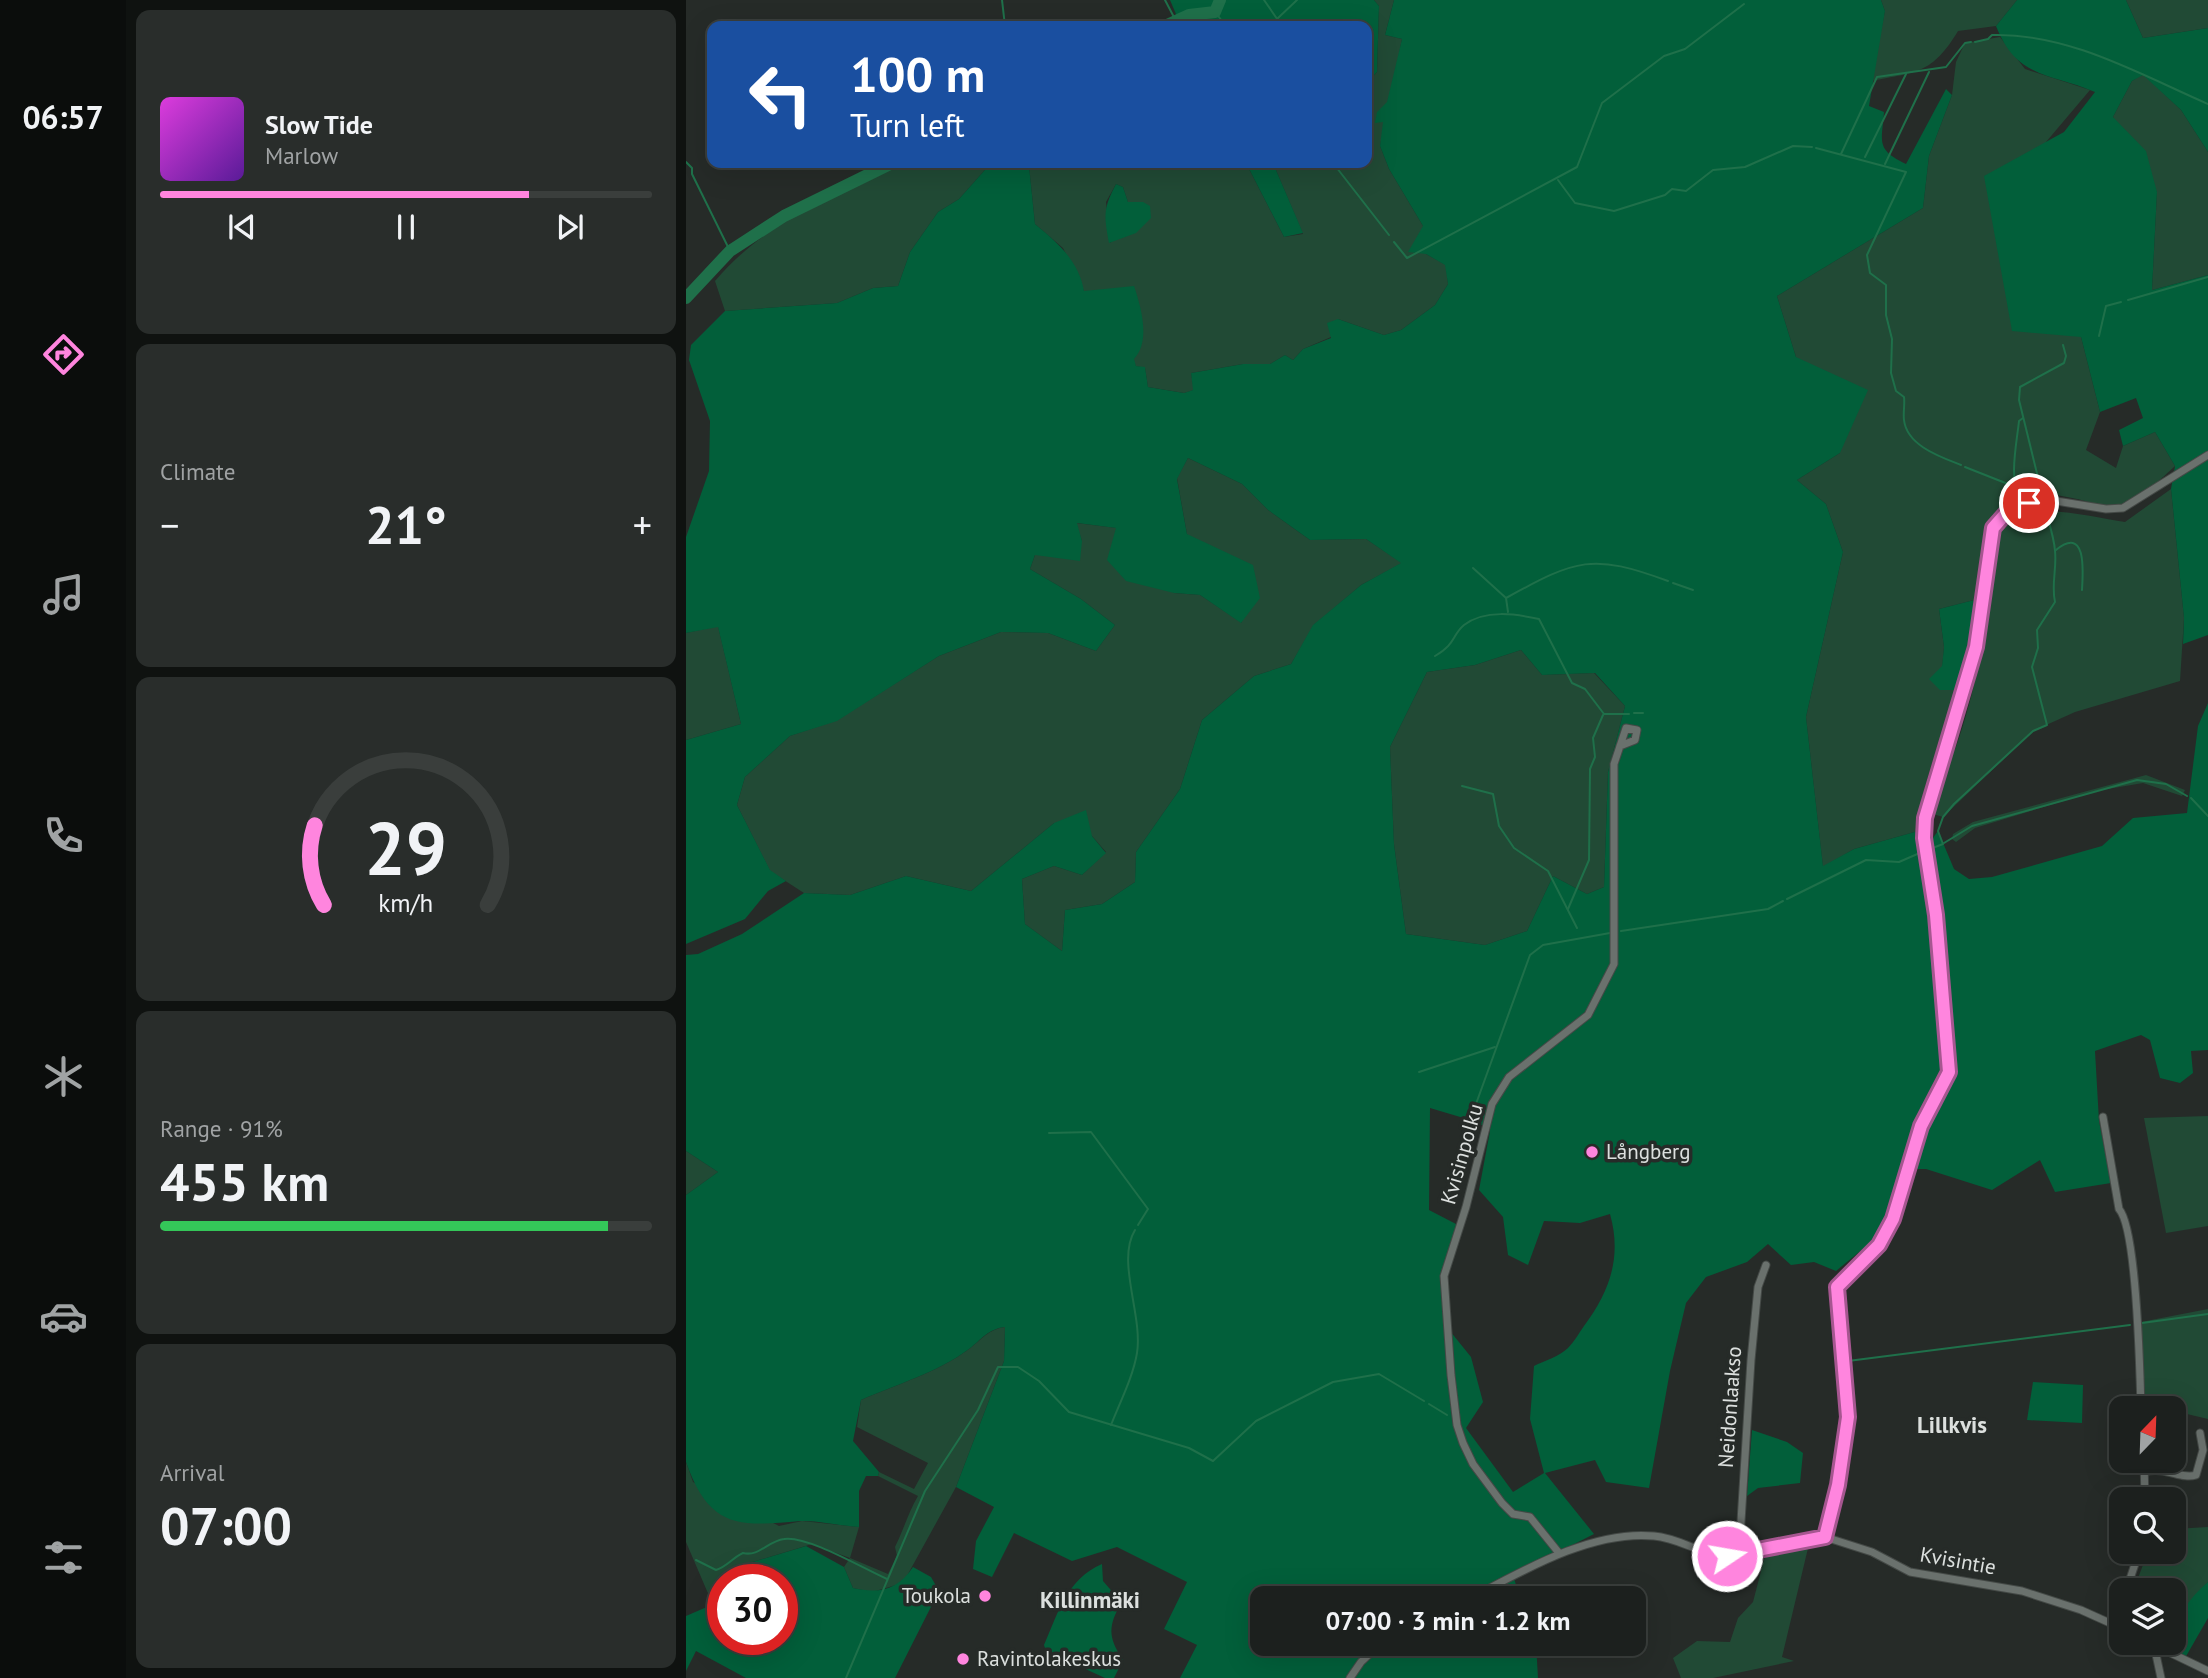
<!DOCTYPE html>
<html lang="en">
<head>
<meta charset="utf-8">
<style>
	:root { --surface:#1c201e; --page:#292d2b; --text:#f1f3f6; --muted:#a0a3a4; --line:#3a3e3c; --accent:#ff85de }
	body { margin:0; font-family:"PT Sans",sans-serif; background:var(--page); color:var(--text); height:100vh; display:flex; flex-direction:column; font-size:26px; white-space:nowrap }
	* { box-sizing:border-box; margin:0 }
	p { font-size:23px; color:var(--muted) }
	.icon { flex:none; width:38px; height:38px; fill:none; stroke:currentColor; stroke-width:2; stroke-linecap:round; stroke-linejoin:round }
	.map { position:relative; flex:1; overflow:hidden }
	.drawer { display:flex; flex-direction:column; gap:10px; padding:10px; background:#0f1210; width:560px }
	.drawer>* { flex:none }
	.banner { position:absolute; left:21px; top:21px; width:665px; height:147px; border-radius:14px; box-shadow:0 7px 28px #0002,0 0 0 2px var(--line); background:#1a4fa0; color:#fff; overflow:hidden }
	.needle { width:46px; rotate:23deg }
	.buttons { position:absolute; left:1423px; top:1396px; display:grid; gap:14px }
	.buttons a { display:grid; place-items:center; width:77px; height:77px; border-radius:14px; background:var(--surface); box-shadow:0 7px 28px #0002,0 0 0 2px var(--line); font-size:35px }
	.speed { position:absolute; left:21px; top:1564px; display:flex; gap:14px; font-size:35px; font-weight:700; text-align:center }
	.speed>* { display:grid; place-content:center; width:91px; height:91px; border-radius:50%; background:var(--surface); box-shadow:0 7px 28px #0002,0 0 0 2px var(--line); line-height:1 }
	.speed .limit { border:10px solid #d22; background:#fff; color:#111 }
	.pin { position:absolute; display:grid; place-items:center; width:60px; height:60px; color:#fff; margin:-30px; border:4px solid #fff; border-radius:50%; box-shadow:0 2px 7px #0007 }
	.me { position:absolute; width:77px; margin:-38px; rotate:78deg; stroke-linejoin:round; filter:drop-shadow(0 0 5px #0008) }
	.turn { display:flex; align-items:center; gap:24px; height:147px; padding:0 28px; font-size:32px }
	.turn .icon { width:91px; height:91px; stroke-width:2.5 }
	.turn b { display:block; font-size:49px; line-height:60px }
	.big { font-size:52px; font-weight:800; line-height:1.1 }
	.drawer .card { flex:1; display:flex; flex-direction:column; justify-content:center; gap:10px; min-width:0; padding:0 24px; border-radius:14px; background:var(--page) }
	.drawer .dial { align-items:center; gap:0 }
	.dial svg { height:182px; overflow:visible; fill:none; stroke:var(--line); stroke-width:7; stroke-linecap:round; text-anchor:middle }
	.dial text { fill:var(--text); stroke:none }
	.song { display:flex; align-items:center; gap:21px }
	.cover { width:84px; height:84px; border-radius:10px; background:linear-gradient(135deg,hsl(300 70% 55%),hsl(270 70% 35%)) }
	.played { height:7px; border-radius:4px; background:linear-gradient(90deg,var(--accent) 75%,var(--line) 75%) }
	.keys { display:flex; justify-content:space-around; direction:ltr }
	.heat { display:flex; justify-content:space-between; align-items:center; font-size:38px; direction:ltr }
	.charge { height:10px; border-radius:5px; background:linear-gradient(90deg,#34c759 91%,var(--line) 0) }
	.trip { position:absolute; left:564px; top:1586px; width:396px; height:70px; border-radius:14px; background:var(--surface); box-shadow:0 7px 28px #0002,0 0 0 2px var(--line); font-weight:800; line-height:70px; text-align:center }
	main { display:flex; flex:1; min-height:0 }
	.tabs { display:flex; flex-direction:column; width:126px; justify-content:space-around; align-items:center; background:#0b0d0c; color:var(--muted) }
	.tabs .icon { width:49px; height:49px }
	.tabs .on { color:var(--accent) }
	.tabs b { font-size:32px; color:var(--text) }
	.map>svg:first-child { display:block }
	.green { fill:#214a35; fill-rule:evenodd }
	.forest { fill:#025f3a; fill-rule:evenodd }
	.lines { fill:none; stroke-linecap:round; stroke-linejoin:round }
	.stream { stroke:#1f704a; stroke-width:2 }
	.river { stroke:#1f704a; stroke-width:12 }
	.street-casing { stroke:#444946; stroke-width:9 }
	.street { stroke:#6a716d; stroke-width:7 }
	.route-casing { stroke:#a65690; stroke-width:18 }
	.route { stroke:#ff85de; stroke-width:12 }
	.poi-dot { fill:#ff85de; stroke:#262b28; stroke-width:2.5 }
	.labels { text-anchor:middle; stroke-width:7; stroke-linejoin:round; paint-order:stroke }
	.poi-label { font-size:21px; fill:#dce0de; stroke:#262b28; text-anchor:start }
	.street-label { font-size:21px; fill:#dce0de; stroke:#262b28 }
	.neighbourhood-label { font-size:23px; font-weight:bold; fill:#dce0de; stroke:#262b28 }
</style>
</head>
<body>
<main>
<nav class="tabs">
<b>06:57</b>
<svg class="icon on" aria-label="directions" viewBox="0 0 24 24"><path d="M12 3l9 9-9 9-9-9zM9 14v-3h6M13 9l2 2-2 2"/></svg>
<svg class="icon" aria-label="music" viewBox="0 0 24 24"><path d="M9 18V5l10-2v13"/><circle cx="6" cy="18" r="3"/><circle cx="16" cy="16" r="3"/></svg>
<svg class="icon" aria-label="phone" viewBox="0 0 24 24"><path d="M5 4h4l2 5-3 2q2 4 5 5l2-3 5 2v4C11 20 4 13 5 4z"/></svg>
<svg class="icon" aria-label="climate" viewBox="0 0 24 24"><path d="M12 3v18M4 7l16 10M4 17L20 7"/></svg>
<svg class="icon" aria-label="car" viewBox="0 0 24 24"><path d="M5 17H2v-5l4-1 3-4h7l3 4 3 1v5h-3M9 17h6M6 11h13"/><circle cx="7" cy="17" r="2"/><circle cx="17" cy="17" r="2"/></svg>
<svg class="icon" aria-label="filters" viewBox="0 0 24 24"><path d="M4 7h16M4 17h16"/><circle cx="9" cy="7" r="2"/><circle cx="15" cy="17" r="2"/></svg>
</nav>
<section class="drawer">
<div class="card">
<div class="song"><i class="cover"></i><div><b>Slow Tide</b><p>Marlow</p></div></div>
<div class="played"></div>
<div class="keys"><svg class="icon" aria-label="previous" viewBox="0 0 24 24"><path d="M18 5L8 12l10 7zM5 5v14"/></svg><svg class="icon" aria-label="pause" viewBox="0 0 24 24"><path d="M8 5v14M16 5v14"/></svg><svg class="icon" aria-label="next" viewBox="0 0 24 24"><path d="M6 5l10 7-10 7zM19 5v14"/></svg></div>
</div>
<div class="card"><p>Climate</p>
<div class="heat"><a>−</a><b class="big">21°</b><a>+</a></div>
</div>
<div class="card dial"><svg viewBox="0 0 100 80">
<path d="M14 69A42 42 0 1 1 86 69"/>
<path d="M14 69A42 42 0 0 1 10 34" stroke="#ff85de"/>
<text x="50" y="56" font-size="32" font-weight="700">29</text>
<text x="50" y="72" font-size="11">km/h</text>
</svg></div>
<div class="card"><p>Range · 91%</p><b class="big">455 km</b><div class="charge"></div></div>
<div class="card"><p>Arrival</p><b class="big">07:00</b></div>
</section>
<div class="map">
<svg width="1522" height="1678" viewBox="0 0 1522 1678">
	<rect width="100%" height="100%" fill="#262b28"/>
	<g class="green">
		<path d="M688,0H708L699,35L716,39L694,146L703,169L737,226L740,254L760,265L762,284L749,305L715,330L698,335L652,319L645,337L617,349L607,360L599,355L584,364H557L505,373L508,390L498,393L462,387L459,368L450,366L412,291H398L377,248L349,224L343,166L336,163H560L598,237L617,234L587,163H681V83L691,72L693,6ZM430,184L437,187L442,202H457L424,243L420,202Z"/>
		<path d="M1195,0H1331L1310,26L1272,31C1246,74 1231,72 1185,81L1199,11Z"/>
		<path d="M1440,0H1522V28L1457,38Z"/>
		<path d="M1314,37L1339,69L1404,90L1360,142L1395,337L1414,412L1400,450L1430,468L1437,446L1469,432L1489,466C1479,475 1450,504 1439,506C1418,509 1401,500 1381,497C1299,482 1299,539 1288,600L1253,609L1258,647L1254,690H1270C1258,737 1234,783 1232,831L1168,849L1137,867L1120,717L1157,552L1140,504L1111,480L1154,453L1110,357L1091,296L1237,208L1243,156L1266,95L1270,62L1279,43Z"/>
		<path d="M1457,74L1495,110L1522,152V275L1466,290L1471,192L1427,117L1446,81Z"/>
		<path d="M214,163H305L273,199L252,212L224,252L212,286L187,288L151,303L39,311L29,281C81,220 145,197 214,163Z"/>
		<path d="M502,458L556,484L582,510L624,540L680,539L716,563L675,585L628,625L605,664L568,676L516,720L494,789L450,852L449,882L416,904L379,910L376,951L339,924L336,879L368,866L396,875L420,852L406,836L368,823L285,891L220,876L164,895L118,893L84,871L51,805L59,777L104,736L151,720L253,656L315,632L362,633L410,651L429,625L395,599L344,569L349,555L396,541L390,523L431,528L488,593L514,595L556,623L501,534L491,478Z"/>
		<path d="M1485,489L1498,618L1494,681L1389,712L1347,731L1257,817L1247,814C1247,788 1262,769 1271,744C1285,704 1294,660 1302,619C1307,597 1302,545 1316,529C1342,497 1405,518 1439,522Z"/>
		<path d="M32,626L55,724L0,740V633Z"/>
		<path d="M835,650L856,675L908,673L939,706L922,772L918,887L901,894L867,876L841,931L799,945L720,934L708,844L704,747L741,672L789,665Z"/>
		<path d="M1460,775L1499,790L1496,796L1457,783L1410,791L1289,828L1270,842L1266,839L1267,834L1287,822Z"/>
		<path d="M1522,1116V1226L1480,1233L1458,1118Z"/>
		<path d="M0,1151L32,1172L0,1195Z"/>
		<path d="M1522,1309V1419L1459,1404L1455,1322Z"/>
		<path d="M319,1327L318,1361L270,1487L217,1583L186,1592L167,1588L158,1567L164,1558L126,1544L60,1564L52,1580H37V1600L27,1605L0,1542V1462L7,1482L93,1526L116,1521L173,1527L164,1558L202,1574L211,1556L209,1547C218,1529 222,1513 232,1496L192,1476L193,1472L228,1489L242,1463L171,1427L175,1400C211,1384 251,1373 283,1349C296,1339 303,1329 319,1327Z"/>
		<path d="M1522,1527V1582L1497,1610L1488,1629V1591H1447L1462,1552H1488V1529Z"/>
		<path d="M1123,1544L1096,1657L1108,1661L1027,1678H995L987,1658L1011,1641L1044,1642L1052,1618L1067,1602L1080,1552Z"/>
	</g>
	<g class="forest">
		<path d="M484,0H688L693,6L691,72L681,83V26H495Z"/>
		<path d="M708,0H1195L1199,11L1183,106L1198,112C1196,142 1189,149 1220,164L1260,89L1266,95L1243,156L1237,208L1091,296L1110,357L1182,390L1154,453L1111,480L1140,504L1157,552L1120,717L1137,866L1168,849L1232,831L1259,1072L1231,1123L1202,1220L1184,1243L1150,1271L1128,1262L1105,1265L1082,1244L1061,1262L1020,1277L1000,1303L984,1371L963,1488L920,1482L909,1460L859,1473L908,1534L827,1575L834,1598H576V1643H850L852,1678H494L511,1645L478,1629L501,1582L431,1547L386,1561L328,1533L306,1577L287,1569L290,1541L308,1507L270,1487L318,1361L319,1327C302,1329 296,1339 283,1349C251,1373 211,1384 175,1400L167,1441L193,1472L192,1476H180L173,1491V1527C154,1526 132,1520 114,1521C52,1527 23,1528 0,1462V1195L32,1172L0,1151V955L12,954L56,934L118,893L164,895L220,876L285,891L368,823L400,810L406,836L420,853L396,875L368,866L336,879L339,924L376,951L379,910L416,904L449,882L450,852L494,789L516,720L568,676L605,664L627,625L675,585L715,563L680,539L624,540L582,510L556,484L502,458L491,479L501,534L567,565L574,598L555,623L514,595L488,593L440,581L421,560L430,528L391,523L396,541L394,561L349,555L344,569L395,599L429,625L410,651L362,633L315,632L253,656L151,721L104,736L59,777L51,805L84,870L100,881L82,891L59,919L0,944V740L55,724L32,627L0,633V537L23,471L24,421L3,360L5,345L39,311L151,303L187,288L212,286L224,252L252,212L273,199L305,163L343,166L349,224C371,242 393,261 398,291L448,286C455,307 465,341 448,359L450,366L459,367L462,387L498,393L507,390L505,373L557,364H584L599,355L607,360L617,349L645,338L641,323L652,319L698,335L715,330L749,305L762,284L759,265L740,254L722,252L737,226L703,169L694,146L697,122L689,123L691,112L701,102L716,39L699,35ZM835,650L856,675L909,673L939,706L922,772L918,887L901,894L867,876L841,931L799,945L720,934L708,844L704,747L741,672L789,665ZM744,1108L791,1122L804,1131L793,1190L817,1217L822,1255L842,1265L858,1221L894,1223L924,1214C936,1257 924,1291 898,1326C893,1333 888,1342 882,1348C874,1356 858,1361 848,1366L844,1419L858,1473L827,1492L780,1428L797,1402L785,1357L764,1331L761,1276L773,1232L770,1224L743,1210Z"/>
		<path d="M1331,0H1440L1457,38L1522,28V152L1495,110L1457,75L1446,81L1427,117L1460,151L1471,192L1466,290L1522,275V635L1497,644L1498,618L1485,489L1489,466L1469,432L1437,446L1433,430L1457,418L1450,398L1414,412L1395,337L1326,331L1298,176L1378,132L1409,92C1364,73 1331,79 1310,26Z"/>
		<path d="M560,163H587L617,233L598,237Z"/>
		<path d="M430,184L437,187L442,202H457L464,206L465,218L450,233L423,243C418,215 417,209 430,184Z"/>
		<path d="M1288,600L1285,641L1270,690H1254L1243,679L1256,666L1258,647L1253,609Z"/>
		<path d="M1522,703V1050L1505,1051L1507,1073L1494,1083L1474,1078L1464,1040L1455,1035L1409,1051L1413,1121L1425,1183L1369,1192L1354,1160L1306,1190L1240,1169H1226L1239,1126L1265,1076L1266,1066L1253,911L1243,843L1252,831L1268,869L1283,879L1306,877L1416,846L1447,818L1501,813L1512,726Z"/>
		<path d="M1347,1382L1397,1385L1396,1423L1341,1420Z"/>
		<path d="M1066,1430L1101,1442L1117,1453L1114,1483L1072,1488L1061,1496Z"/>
		<path d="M120,1546L158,1567L167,1588C193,1594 212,1590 227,1567L245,1577L253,1591L209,1678H60L10,1651L0,1671V1616L37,1600V1640H96V1580H52L60,1564Z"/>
		<path d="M416,1564L417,1581L430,1596L433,1607C421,1629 424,1640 437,1660L428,1678H419L360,1651L358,1645C372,1613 381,1579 416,1564Z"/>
		<path d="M1522,1582V1618L1499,1658L1469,1643H1488C1488,1619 1504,1597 1522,1582Z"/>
	</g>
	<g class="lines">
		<g class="stream">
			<path d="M316,0L319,26"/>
			<path d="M479,0L490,21"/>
			<path d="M578,0L596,26"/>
			<path d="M529,12L540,26"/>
			<path d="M592,18L611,0"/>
			<path d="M1289,42L1302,39L1306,35C1383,33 1453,74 1522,104"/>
			<path d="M1130,148L1220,172L1181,255L1184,273L1200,285V315L1206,339L1205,373L1210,391L1218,397C1219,404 1217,413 1218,420C1221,446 1255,457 1275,465"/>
			<path d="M1155,154L1191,77L1260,67L1279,43L1285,42"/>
			<path d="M1179,157L1220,74"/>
			<path d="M0,162L6,168V174L44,251"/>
			<path d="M647,163L703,235"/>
			<path d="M1199,164L1243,72"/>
			<path d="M872,180L889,203L928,211L979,195L986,189L1000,191L1027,170L1059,167L1107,146L1126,147"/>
			<path d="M708,242L721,258L891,167L916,103L978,56L999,49L1058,4"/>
			<path d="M1442,300L1522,277"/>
			<path d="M1413,336L1420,306L1435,302"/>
			<path d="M1279,467L1327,486"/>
			<path d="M1357,498L1333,400L1334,387L1378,363L1380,356L1377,345"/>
			<path d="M1334,502C1323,477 1330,448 1333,421L1337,418"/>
			<path d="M1370,550C1401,525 1397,572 1396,590"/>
			<path d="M787,568L820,598L822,612"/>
			<path d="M987,583L1007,590"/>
			<path d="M820,598C891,559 906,553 982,581"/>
			<path d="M749,656C770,644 766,635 778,625C799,609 830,614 853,619L886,683L899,689L918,714H943"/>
			<path d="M948,713H957"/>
			<path d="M776,786L807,794L813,826L828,848L862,871L891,928"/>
			<path d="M1505,798L1522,816"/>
			<path d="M1258,843L1286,826L1451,780L1480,784L1501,796"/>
			<path d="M1244,849L1257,844L1252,831L1257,817L1268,804L1347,731L1361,725L1346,667L1352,648L1351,630L1369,602C1365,584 1371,569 1369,551C1368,536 1362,520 1358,505L1337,509"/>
			<path d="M1101,899L1180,860L1213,862L1236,852"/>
			<path d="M882,909L903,860L904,769L909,757L907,738L917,715"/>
			<path d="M935,931L1082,909L1097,901"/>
			<path d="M733,1072L809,1047"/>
			<path d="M363,1133L405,1132L462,1209L452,1225"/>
			<path d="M778,1137L844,955L857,945L924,933"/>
			<path d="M1456,1323L1522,1314"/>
			<path d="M1162,1361L1444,1325"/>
			<path d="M743,1404L761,1415"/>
			<path d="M425,1425C434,1402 447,1377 451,1353C457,1315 430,1261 449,1230"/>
			<path d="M10,1560L30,1570C42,1566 46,1558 57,1553C73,1557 82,1541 98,1539C121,1535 178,1569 201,1579"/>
			<path d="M160,1678L239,1491L292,1410L312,1367H332L353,1381L383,1412L503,1448L527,1461L570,1421L647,1382L693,1374L738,1401"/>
		</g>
		<g class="river">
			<path d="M479,26L503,15L529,12L534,0"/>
			<path d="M0,298L44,251L98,216L206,163"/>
		</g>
		<defs>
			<g id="street">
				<path d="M1417,1117L1433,1209C1451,1229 1454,1375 1455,1409"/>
				<path d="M1458,1461L1459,1500"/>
				<path d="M1458,1472C1480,1466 1495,1480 1510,1475L1517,1450L1514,1433"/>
				<path d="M1139,1537L1152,1484L1162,1417L1151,1287L1193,1245L1207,1219L1235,1126L1263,1072L1239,818L1290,647L1308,528L1322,511L1343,503L1370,501L1420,509L1437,508L1522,455"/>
				<path d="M873,1553L844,1517L827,1514L816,1503L787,1464L777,1443L771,1425L765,1375L758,1276L780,1207L806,1104L823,1077L902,1015L928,964V764L940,728L951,730L949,740L934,746"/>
				<path d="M1053,1554L1065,1360L1072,1287L1080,1265"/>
				<path d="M1440,1591L1453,1552"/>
				<path d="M785,1598C838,1570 906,1530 968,1536C994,1538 1015,1555 1040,1556L1139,1537L1186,1552L1224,1572L1336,1591L1395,1610L1435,1628"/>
				<path d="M1428,1624L1435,1606"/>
				<path d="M1468,1645L1522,1671"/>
				<path d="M1468,1645L1475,1678"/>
				<path d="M664,1678L675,1662L695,1643"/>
			</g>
		</defs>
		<use href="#street" class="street-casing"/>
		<use href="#street" class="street"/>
	</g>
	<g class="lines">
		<defs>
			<path id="route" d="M1041,1556L1139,1537L1152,1485L1162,1417L1151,1287L1193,1245L1207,1219L1235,1126L1263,1072L1250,915L1238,838L1239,818L1290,647L1307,528L1322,511L1343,503"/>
		</defs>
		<use href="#route" class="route-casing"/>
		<use href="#route" class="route"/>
	</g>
	<g class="poi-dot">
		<circle cx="906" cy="1152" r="7"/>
		<circle cx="299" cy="1596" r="7"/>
		<circle cx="277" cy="1659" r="7"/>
	</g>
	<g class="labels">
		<g class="poi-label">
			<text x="920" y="1159">Långberg</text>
			<text x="285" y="1603" text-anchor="end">Toukola</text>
			<text x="291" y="1666">Ravintolakeskus</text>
		</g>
		<g class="street-label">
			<text transform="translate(776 1154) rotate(-74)" y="7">Kvisinpolku</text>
			<text transform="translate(1044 1407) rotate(-86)" y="7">Neidonlaakso</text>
			<text transform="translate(1272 1561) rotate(10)" y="7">Kvisintie</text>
		</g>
		<g class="neighbourhood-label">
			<text x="1266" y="1433">Lillkvis</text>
			<text x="404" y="1608">Killinmäki</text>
		</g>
	</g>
</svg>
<div class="buttons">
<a><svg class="needle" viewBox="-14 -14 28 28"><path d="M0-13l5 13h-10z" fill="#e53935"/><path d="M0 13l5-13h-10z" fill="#a0a3a4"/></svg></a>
<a><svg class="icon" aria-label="search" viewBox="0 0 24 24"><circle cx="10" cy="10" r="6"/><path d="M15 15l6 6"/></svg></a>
<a><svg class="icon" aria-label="layers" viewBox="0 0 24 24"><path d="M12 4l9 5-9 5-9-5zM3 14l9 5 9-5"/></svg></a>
</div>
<div class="speed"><div class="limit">30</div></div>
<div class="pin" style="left:1343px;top:503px;background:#d93025"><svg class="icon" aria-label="arrive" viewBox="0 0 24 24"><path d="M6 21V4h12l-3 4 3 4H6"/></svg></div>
<svg class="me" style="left:1041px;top:1556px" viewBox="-20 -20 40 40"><circle r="17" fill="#ff85de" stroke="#fff" stroke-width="3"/><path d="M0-11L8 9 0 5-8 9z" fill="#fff"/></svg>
<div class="trip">07:00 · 3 min · 1.2 km</div>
<div class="banner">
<div class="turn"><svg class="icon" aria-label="left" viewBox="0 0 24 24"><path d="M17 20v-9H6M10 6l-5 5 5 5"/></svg><div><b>100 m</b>Turn left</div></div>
</div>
</div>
</main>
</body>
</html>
